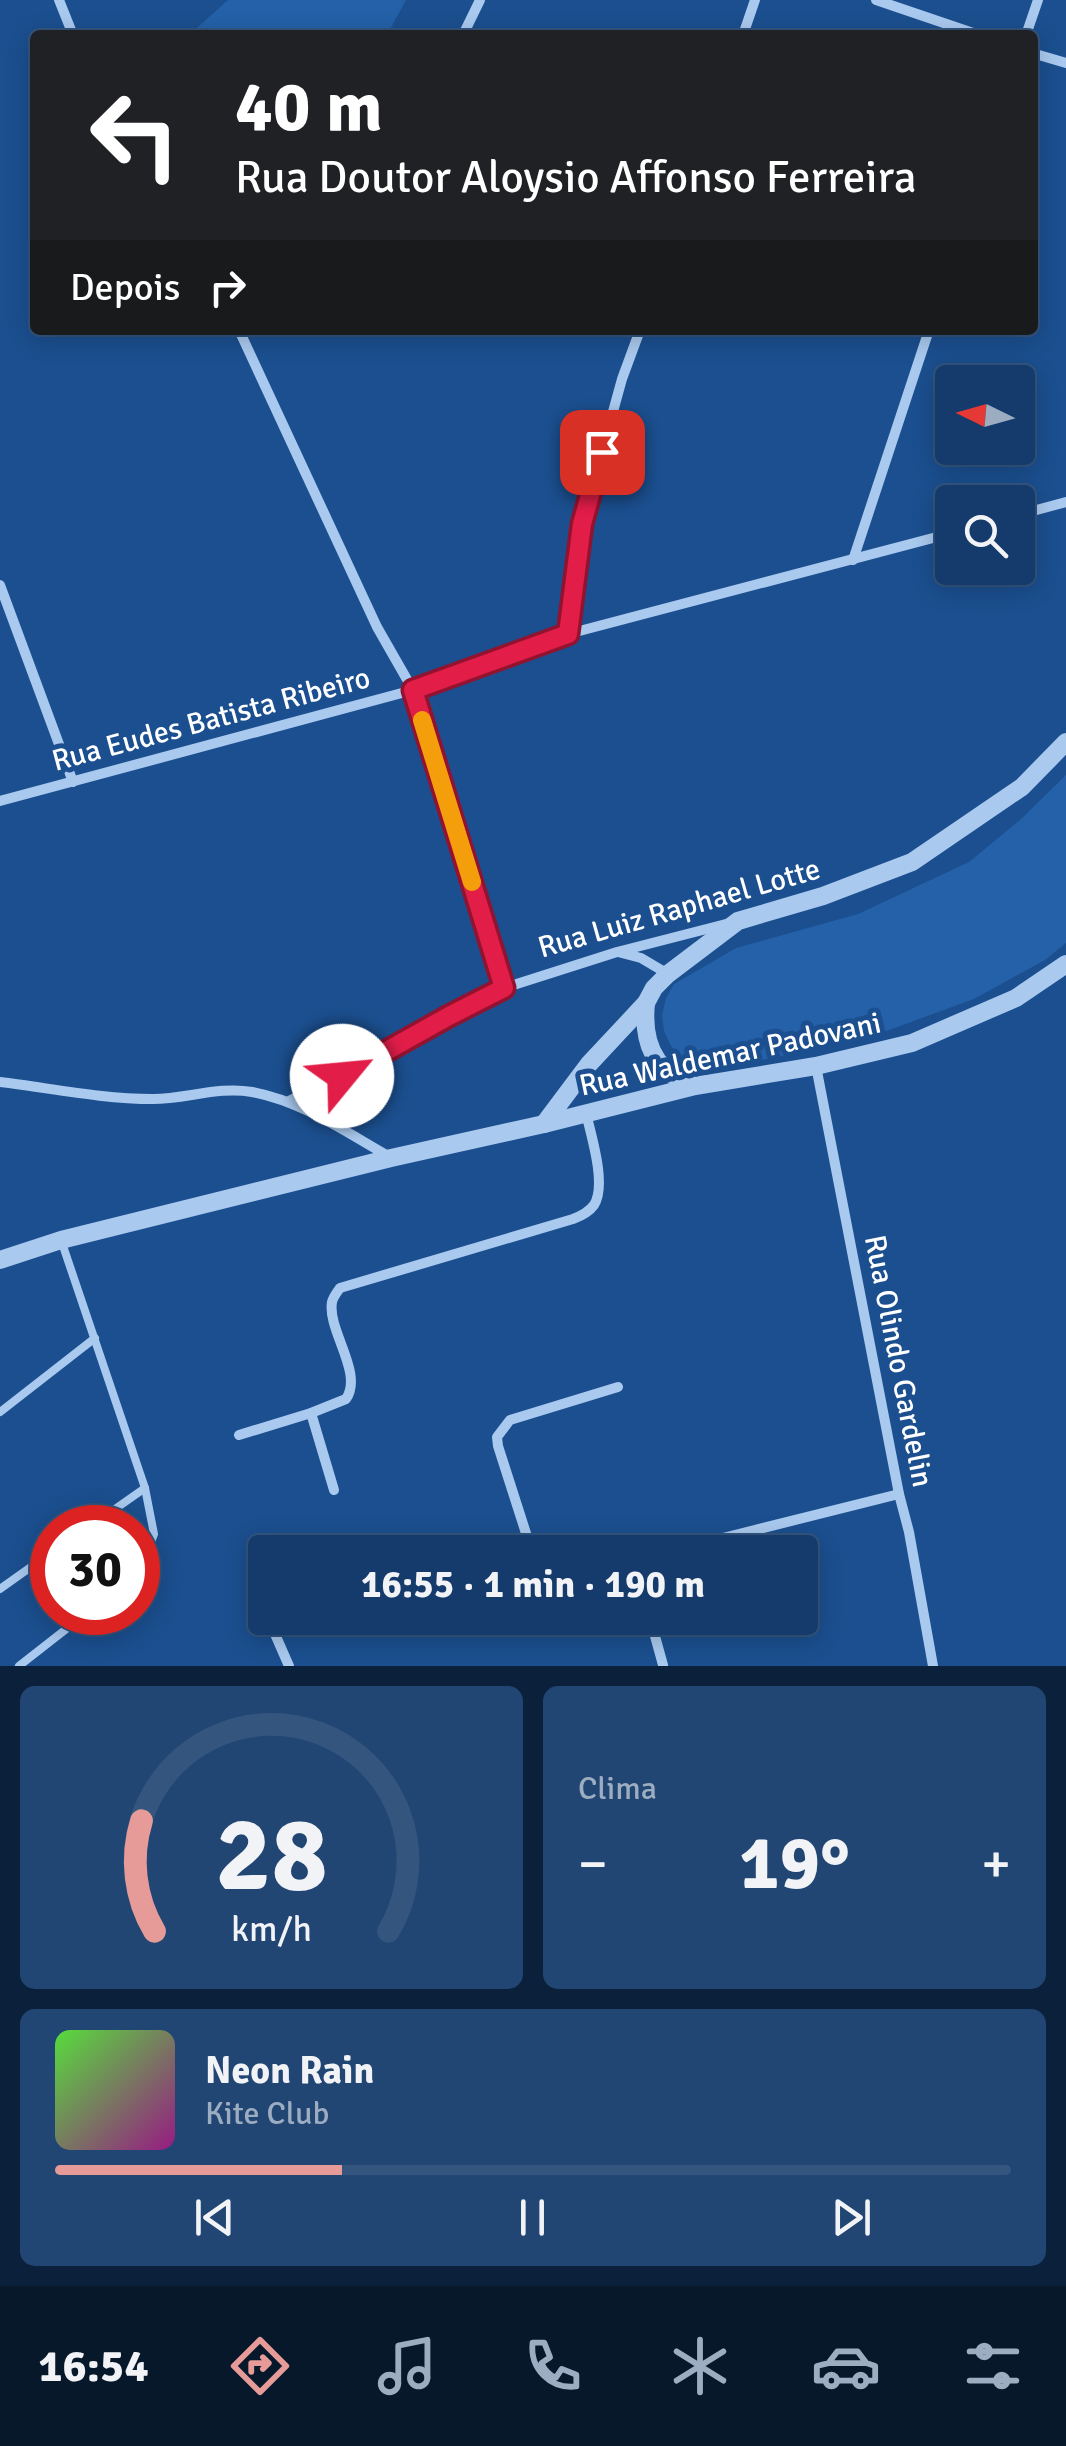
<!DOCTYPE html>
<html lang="pt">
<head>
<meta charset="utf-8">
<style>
	:root { --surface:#143b6b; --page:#214673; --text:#f1f3f6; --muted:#9dadc1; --line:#33557e; --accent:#e69b98 }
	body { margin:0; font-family:Signika,sans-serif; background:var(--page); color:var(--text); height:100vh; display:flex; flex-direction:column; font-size:38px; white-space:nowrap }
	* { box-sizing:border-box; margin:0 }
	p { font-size:32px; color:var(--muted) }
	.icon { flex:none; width:55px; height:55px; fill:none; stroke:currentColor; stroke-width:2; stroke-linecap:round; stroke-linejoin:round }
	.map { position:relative; height:1666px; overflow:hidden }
	.panel { display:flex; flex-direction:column; gap:20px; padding:20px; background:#0b203b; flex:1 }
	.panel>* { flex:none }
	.hud { position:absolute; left:30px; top:30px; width:1008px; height:305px; border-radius:10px; box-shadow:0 5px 25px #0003,0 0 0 2px var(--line); background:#202124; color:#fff; overflow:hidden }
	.needle { width:65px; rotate:275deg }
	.buttons { position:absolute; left:935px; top:365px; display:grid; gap:20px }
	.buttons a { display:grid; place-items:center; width:100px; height:100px; border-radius:10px; background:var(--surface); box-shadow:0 5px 25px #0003,0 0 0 2px var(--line); font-size:50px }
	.speed { position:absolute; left:30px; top:1505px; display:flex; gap:20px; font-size:50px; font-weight:700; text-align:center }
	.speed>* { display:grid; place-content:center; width:130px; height:130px; border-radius:50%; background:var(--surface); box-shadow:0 5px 25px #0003,0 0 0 2px var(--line); line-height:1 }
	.speed .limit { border:15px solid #d22; background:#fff; color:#111 }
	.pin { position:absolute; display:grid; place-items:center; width:85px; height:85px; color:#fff; margin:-42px; border-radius:20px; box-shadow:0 5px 15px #0006 }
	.me { position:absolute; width:110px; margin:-55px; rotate:62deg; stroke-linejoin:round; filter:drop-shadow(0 0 8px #0008) }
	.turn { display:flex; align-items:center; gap:35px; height:210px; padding:0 40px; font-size:45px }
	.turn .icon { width:130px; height:130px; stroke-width:2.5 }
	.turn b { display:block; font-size:70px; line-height:85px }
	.then { display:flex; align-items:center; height:95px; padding:0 40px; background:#0003; gap:20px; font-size:38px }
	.big { font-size:75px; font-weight:800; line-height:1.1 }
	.panel .card { flex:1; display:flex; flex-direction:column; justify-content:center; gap:15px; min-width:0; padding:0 35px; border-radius:15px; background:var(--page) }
	.panel .dial { align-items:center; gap:0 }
	.dial svg { height:260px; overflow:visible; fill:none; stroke:var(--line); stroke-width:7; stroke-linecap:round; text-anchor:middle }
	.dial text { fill:var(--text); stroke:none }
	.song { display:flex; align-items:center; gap:30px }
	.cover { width:120px; height:120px; border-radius:15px; background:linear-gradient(135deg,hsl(110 70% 55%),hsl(310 70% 35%)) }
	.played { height:10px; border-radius:5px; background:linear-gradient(90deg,var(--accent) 30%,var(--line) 30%) }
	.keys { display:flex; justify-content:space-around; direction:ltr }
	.heat { display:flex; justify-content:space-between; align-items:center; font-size:55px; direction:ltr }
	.panel .tiles { flex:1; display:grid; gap:20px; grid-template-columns:1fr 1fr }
	.card:last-child { grid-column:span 2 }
	.trip { position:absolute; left:248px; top:1535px; width:570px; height:100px; border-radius:10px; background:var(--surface); box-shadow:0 5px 25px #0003,0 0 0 2px var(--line); font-weight:800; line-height:100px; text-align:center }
	.dock { display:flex; height:160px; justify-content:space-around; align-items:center; background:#08182b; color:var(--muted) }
	.dock .icon { width:70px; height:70px }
	.dock .selected { color:var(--accent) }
	.dock b { font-size:45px; color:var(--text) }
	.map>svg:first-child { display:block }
	.green { fill:#2461a8 }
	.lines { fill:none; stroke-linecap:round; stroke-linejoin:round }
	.service { stroke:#a9c9ee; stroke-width:8 }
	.minor { stroke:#a9c9ee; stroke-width:10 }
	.tertiary { stroke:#a9c9ee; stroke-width:18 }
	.route-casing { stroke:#92132f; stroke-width:25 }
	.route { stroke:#e11d48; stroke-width:18 }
	.slow { stroke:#f59e0b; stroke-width:18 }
	.labels { text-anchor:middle; stroke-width:10; stroke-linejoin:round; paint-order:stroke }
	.street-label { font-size:30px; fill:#fff; stroke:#1b4f8f }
</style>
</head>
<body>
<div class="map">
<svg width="1066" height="1666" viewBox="0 0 1066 1666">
	<rect width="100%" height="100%" fill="#1b4f8f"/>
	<g class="green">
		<path d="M228,0H406L387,35H189Z"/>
		<path d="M1066,775V943L1045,960L974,999L870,1037L753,1062L696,1066L682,1058L671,1046L664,1031L662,1015L666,998L674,984L736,948L858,914L969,862L1021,819Z"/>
	</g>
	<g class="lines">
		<g class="service">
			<path d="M61,1240L145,1488L154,1534L144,1560L138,1567"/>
			<path d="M0,1412L95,1338"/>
			<path d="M88,1528L145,1488"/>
			<path d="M0,1589L52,1552"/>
			<path d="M19,1666L88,1612"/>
		</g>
		<g class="minor">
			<path d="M59,0L73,35"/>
			<path d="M876,0L979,35"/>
			<path d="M463,35L480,0"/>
			<path d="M743,35L755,0"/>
			<path d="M1026,35L1038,0"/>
			<path d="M1032,53L1066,63"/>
			<path d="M239,330L377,627L413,690L504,988"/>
			<path d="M1018,515L1066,502"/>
			<path d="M853,560L929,330"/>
			<path d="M0,585L73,782"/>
			<path d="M568,634L582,524L622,379L640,330"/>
			<path d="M0,801L413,690L568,634L952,533"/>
			<path d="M618,952L641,958L668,974"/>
			<path d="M816,1066L899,1494L909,1532L933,1666"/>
			<path d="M0,1082C50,1088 102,1099 153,1099C186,1099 219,1086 252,1092C302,1101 347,1133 390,1157"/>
			<path d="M289,1101L399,1046L449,1015L504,988L617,952L726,924"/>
			<path d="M311,1413L334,1490"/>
			<path d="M239,1435L311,1413L346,1399C364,1373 327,1330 332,1302C333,1297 337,1292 340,1288L573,1219C581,1216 589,1212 594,1205C607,1185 591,1135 586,1113"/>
			<path d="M362,1552H364"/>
			<path d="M532,1552L498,1446L497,1437L510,1420L618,1387"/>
			<path d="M667,1552L899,1494"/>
			<path d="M265,1581C257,1590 261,1601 265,1611"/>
			<path d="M268,1618L289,1666"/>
			<path d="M650,1618L663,1665"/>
			<path d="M427,1623L445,1618"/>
		</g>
		<g class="tertiary">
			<path d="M646,1003C642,1042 654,1073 693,1085"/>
			<path d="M544,1124L589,1064L646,1003L654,988L668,974L738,921L823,896L912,862L1022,787L1066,742"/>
			<path d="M0,1260L61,1240L391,1158L544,1124L695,1086L816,1066L912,1043L1016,998L1066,964"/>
		</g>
	</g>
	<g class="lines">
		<defs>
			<path id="route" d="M342,1076L449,1016L504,988L413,690L568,634L582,524L602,452"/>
		</defs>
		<use href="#route" class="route-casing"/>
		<use href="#route" class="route"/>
		<path class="slow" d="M422,720L472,882"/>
	</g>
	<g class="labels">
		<g class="street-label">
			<text transform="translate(211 719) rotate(-15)" y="10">Rua Eudes Batista Ribeiro</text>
			<text transform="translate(679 908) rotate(-16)" y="10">Rua Luiz Raphael Lotte</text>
			<text transform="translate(730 1054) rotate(-12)" y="10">Rua Waldemar Padovani</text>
			<text transform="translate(899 1361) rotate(79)" y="10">Rua Olindo Gardelin</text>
		</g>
	</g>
</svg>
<div class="buttons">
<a><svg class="needle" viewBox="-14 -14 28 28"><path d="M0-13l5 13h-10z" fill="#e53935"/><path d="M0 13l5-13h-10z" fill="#9dadc1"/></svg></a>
<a><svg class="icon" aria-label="search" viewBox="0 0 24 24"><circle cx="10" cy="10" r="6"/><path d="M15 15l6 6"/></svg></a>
</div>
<div class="speed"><div class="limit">30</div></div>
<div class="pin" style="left:602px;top:452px;background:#d93025"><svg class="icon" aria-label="arrive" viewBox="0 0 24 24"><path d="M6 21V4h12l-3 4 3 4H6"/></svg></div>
<svg class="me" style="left:342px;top:1076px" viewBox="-20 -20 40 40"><circle r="19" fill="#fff"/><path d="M0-13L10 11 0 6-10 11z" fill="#e11d48"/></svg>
<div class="trip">16:55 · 1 min · 190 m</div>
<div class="hud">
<div class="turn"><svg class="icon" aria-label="left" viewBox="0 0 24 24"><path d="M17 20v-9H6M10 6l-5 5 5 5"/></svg><div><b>40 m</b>Rua Doutor Aloysio Affonso Ferreira</div></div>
<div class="then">Depois<svg class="icon" aria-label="right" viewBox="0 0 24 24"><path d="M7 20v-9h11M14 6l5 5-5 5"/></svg></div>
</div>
</div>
<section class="panel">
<div class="tiles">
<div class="card dial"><svg viewBox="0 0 100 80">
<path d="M14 69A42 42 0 1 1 86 69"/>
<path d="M14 69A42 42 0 0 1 10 35" stroke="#e69b98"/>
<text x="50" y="56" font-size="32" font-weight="700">28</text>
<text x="50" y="72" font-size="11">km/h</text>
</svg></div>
<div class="card"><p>Clima</p>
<div class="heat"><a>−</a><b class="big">19°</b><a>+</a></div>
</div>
<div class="card">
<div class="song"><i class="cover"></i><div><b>Neon Rain</b><p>Kite Club</p></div></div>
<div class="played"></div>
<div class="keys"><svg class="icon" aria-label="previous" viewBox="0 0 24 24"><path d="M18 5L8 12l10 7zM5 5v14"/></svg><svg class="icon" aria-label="pause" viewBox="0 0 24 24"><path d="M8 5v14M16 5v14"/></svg><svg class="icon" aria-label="next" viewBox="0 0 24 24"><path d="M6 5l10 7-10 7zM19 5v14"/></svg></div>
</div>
</div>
</section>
<nav class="dock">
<b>16:54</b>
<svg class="icon selected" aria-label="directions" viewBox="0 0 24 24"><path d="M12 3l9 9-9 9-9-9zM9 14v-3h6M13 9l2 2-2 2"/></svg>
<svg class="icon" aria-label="music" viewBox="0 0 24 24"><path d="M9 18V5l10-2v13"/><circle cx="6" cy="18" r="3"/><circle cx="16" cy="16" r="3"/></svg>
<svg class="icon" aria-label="phone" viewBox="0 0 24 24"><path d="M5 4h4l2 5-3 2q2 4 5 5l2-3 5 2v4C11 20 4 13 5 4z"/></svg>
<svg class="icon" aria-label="climate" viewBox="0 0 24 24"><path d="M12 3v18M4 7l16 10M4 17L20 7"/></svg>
<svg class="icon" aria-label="car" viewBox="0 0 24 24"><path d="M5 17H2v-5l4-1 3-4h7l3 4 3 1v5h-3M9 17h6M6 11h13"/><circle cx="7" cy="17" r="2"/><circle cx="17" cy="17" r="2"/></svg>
<svg class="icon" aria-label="filters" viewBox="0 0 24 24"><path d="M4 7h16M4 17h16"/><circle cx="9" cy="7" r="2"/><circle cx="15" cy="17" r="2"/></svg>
</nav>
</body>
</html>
